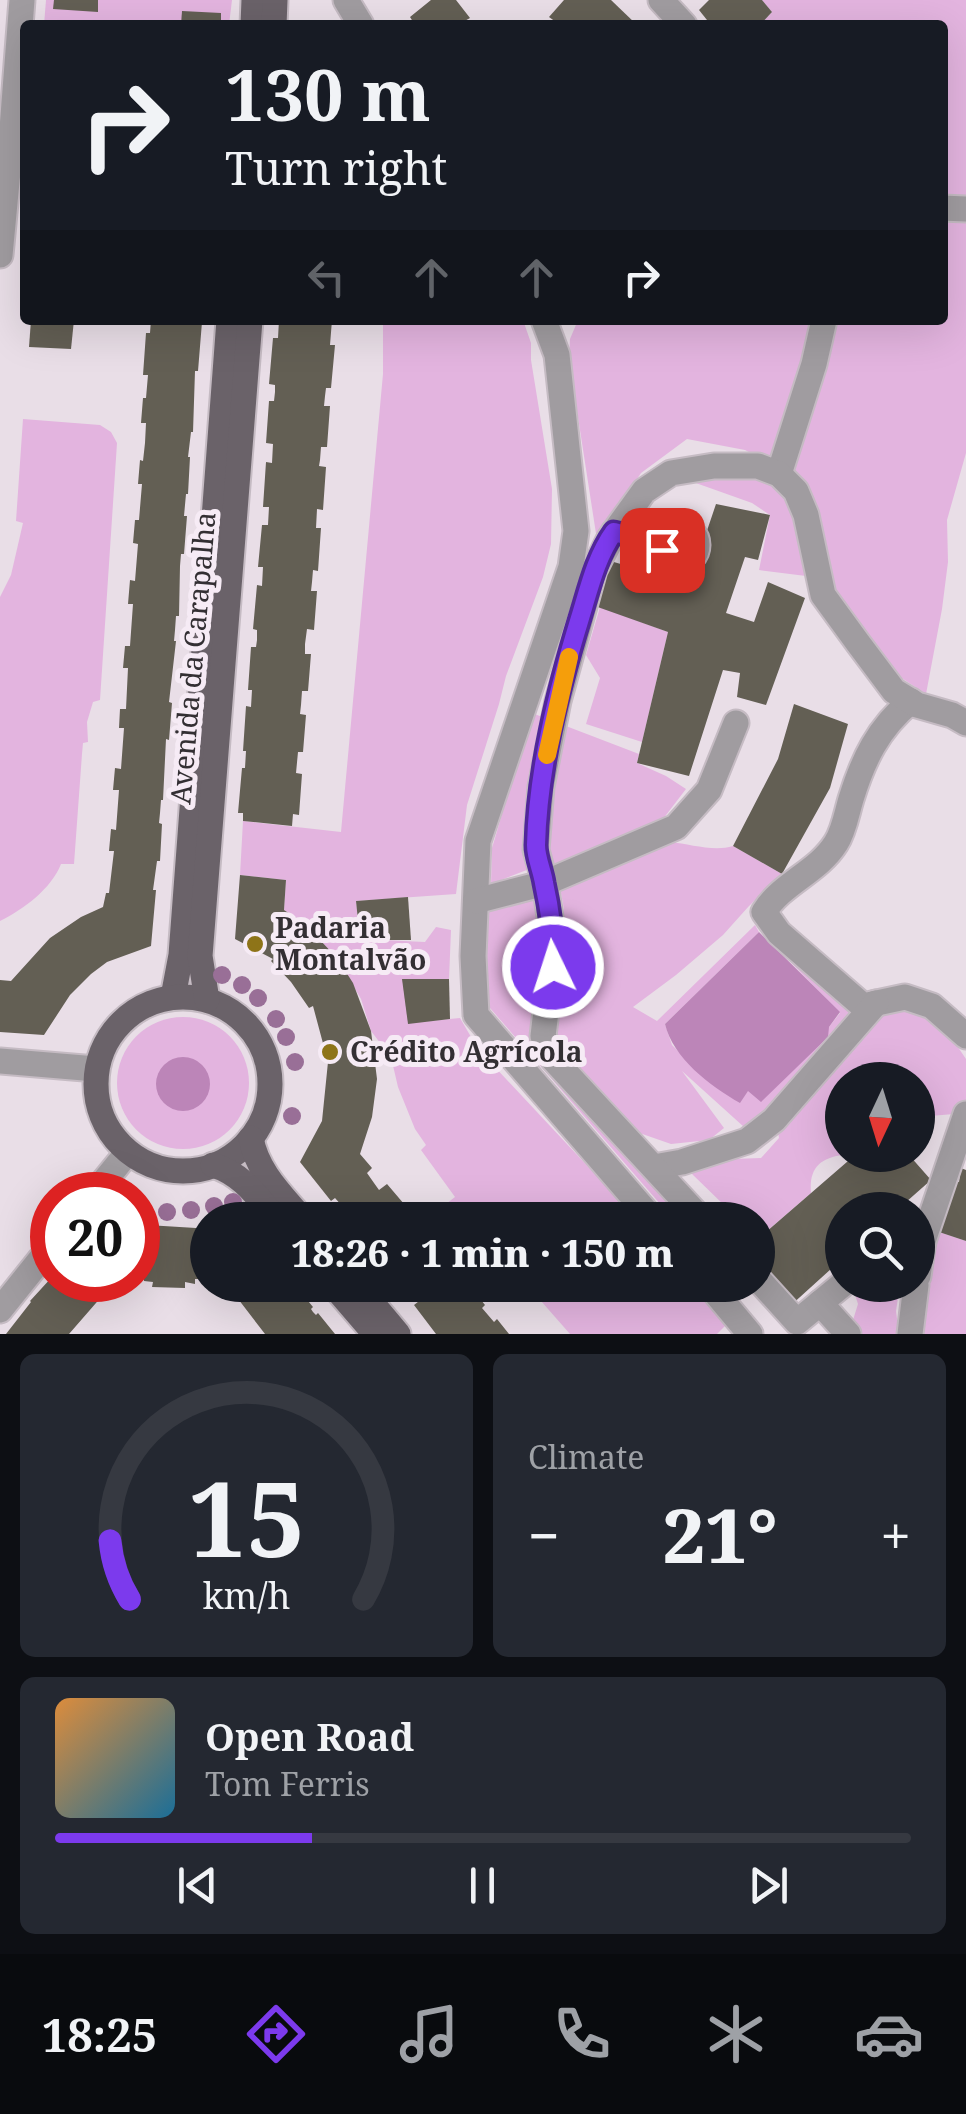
<!DOCTYPE html>
<html lang="en">
<head>
<meta charset="utf-8">
<style>
	:root { --surface:#171b24; --page:#242831; --text:#f1f3f6; --muted:#9ea1a6; --line:#363941; --accent:#7c3aed }
	body { margin:0; font-family:"Noto Serif",serif; background:var(--page); color:var(--text); height:100vh; display:flex; flex-direction:column; font-size:38px; white-space:nowrap }
	* { box-sizing:border-box; margin:0 }
	p { font-size:32px; color:var(--muted) }
	.icon { flex:none; width:55px; height:55px; fill:none; stroke:currentColor; stroke-width:2; stroke-linecap:round; stroke-linejoin:round }
	.map { position:relative; height:1334px; overflow:hidden }
	.details { display:flex; flex-direction:column; gap:20px; padding:20px; background:#0d0f14; flex:1 }
	.details>* { flex:none }
	.banner { position:absolute; left:20px; top:20px; width:928px; height:305px; border-radius:10px; box-shadow:0 10px 40px #0002; background:#171b24; color:var(--text); overflow:hidden }
	.needle { width:65px; rotate:184deg }
	.buttons { position:absolute; left:825px; top:1062px; display:grid; gap:20px }
	.buttons a { display:grid; place-items:center; width:110px; height:110px; border-radius:50%; background:var(--surface); box-shadow:0 10px 40px #0002; font-size:50px }
	.speed { position:absolute; left:30px; top:1172px; display:flex; gap:20px; font-size:50px; font-weight:700; text-align:center }
	.speed>* { display:grid; place-content:center; width:130px; height:130px; border-radius:50%; background:var(--surface); box-shadow:0 10px 40px #0002; line-height:1 }
	.speed .limit { border:15px solid #d22; background:#fff; color:#111 }
	.pin { position:absolute; display:grid; place-items:center; width:85px; height:85px; color:#fff; margin:-42px; border-radius:20px; box-shadow:0 5px 15px #0006 }
	.me { position:absolute; width:110px; margin:-55px; rotate:356deg; stroke-linejoin:round; filter:drop-shadow(0 0 8px #0008) }
	.turn { display:flex; align-items:center; gap:35px; height:210px; padding:0 40px; font-size:45px }
	.turn .icon { width:130px; height:130px; stroke-width:2.5 }
	.turn b { display:block; font-size:70px; line-height:85px }
	.lanes { display:flex; align-items:center; height:95px; padding:0 40px; background:#0003; justify-content:center; gap:50px; direction:ltr }
	.lanes .off { opacity:.35 }
	.big { font-size:75px; font-weight:800; line-height:1.1 }
	.details .tile { flex:1; display:flex; flex-direction:column; justify-content:center; gap:15px; min-width:0; padding:0 35px; border-radius:15px; background:var(--page) }
	.details .dial { align-items:center; gap:0 }
	.dial svg { height:260px; overflow:visible; fill:none; stroke:var(--line); stroke-width:7; stroke-linecap:round; text-anchor:middle }
	.dial text { fill:var(--text); stroke:none }
	.song { display:flex; align-items:center; gap:30px }
	.cover { width:120px; height:120px; border-radius:15px; background:linear-gradient(135deg,hsl(30 70% 55%),hsl(200 70% 35%)) }
	.played { height:10px; border-radius:5px; background:linear-gradient(90deg,var(--accent) 30%,var(--line) 30%) }
	.keys { display:flex; justify-content:space-around; direction:ltr }
	.heat { display:flex; justify-content:space-between; align-items:center; font-size:55px; direction:ltr }
	.details .tiles { flex:1; display:grid; gap:20px; grid-template-columns:1fr 1fr }
	.tile:last-child { grid-column:span 2 }
	.trip { position:absolute; left:190px; top:1202px; width:585px; height:100px; border-radius:50px; background:var(--surface); box-shadow:0 10px 40px #0002; font-weight:800; line-height:100px; text-align:center }
	.dock { display:flex; height:160px; justify-content:space-around; align-items:center; background:#090b0e; color:var(--muted) }
	.dock .icon { width:70px; height:70px }
	.dock .on { color:var(--accent) }
	.dock b { font-size:45px; color:var(--text) }
	.map>svg:first-child { display:block }
	.green { fill:#e3b4df }
	.water { fill:#bc85b8 }
	.building { fill:#635f54 }
	.lines { fill:none; stroke-linecap:round; stroke-linejoin:round }
	.minor-casing { stroke:#c5bbc3; stroke-width:29 }
	.major-casing { stroke:#c5bbc3; stroke-width:29 }
	.minor { stroke:#a09ca0; stroke-width:25 }
	.major { stroke:#6a6269; stroke-width:25 }
	.tree { fill:#996f97 }
	.route-casing { stroke:#51269a; stroke-width:25 }
	.route { stroke:#7c3aed; stroke-width:18 }
	.slow { stroke:#f59e0b; stroke-width:18 }
	.poi-dot { fill:#8e7418; stroke:#f6ebf5; stroke-width:4 }
	.labels { text-anchor:middle; stroke-width:10; stroke-linejoin:round; paint-order:stroke }
	.street-label { font-size:28px; fill:#332f33; stroke:#f6ebf5 }
	.poi-label { font-size:28px; font-weight:bold; fill:#332f33; stroke:#f6ebf5; text-anchor:start }
</style>
</head>
<body>
<div class="map">
<svg width="966" height="1334" viewBox="0 0 966 1334">
	<rect width="100%" height="100%" fill="#e9dee7"/>
	<g class="green">
		<path d="M46,0H232L229,25H44Z"/>
		<path d="M762,0H966V453L947,520L948,562L942,609L926,694L900,677L835,594L817,512L796,477L745,450L687,439L641,473L597,540L569,359L570,339L578,320H942V25H760L772,12Z"/>
		<path d="M383,320H523L531,343V360L552,489L551,544L543,577L506,676L499,704L467,805L456,894L356,901L360,939L425,942L436,927L451,930L449,979L408,1023L460,1018L478,1049L638,1220H425L455,1197L421,1150L426,1145L415,1129L398,1087L391,1057L371,1031L361,999L337,958L304,923L284,910L286,880L240,875L243,821L341,832L383,374Z"/>
		<path d="M23,419L100,425L111,432L117,443L100,700L93,702L87,722L88,742L83,743L82,754L74,864H61C51,889 24,909 0,921V597L11,575L23,523L16,521Z"/>
		<path d="M722,472C801,476 794,509 806,576L759,570L770,515L752,503L693,482Z"/>
		<path d="M600,607L668,632L642,742L586,724L600,678L586,655Z"/>
		<path d="M532,713L639,754L637,763L666,776L686,789L663,819L619,846L577,860L537,866L491,884L492,848Z"/>
		<path d="M670,842C690,844 714,852 733,846L782,874L749,906L723,935L676,975L633,1007L657,1021L755,925L759,932L665,1024L672,1045L704,1077L740,1102L748,1090L829,1027L840,1013L766,937L770,933L852,1012L753,1128L744,1127L682,1071L724,1128L709,1140L671,1144L628,1129L558,1052L552,1022L562,948L564,909L559,883Z"/>
		<path d="M538,891L549,934L536,1039L691,1220H674L490,1008C481,982 487,938 489,909Z"/>
		<path d="M915,1009L945,1028L966,1059V1113L918,1117V1080H842L843,1155C819,1158 809,1169 811,1193L760,1237L758,1235V1220H736L726,1207L691,1173L704,1160L761,1158L779,1138L777,1127L877,1011Z"/>
		<circle cx="183" cy="1083" r="66"/>
		<path d="M939,1232L966,1241V1334H918L932,1251Z"/>
		<path d="M527,1285H697L730,1321L717,1334H570Z"/>
		<path d="M852,1285H900L896,1311L899,1334H860L853,1320L858,1304Z"/>
	</g>
	<g class="water">
		<path d="M759,932L840,1012L829,1027L828,1037L761,1102L748,1091L740,1103C710,1086 673,1058 665,1024Z"/>
		<circle cx="183" cy="1084" r="27"/>
	</g>
	<g class="building">
		<path d="M54,0H98V12L53,9Z"/>
		<path d="M431,0H456L470,18L461,23L463,25H415L410,17Z"/>
		<path d="M564,0H611L637,25H560L549,17Z"/>
		<path d="M709,0H762L772,12L760,25H711L699,10Z"/>
		<path d="M182,11L221,13V25H181Z"/>
		<path d="M31,320H74L71,349L29,347Z"/>
		<path d="M151,320L202,322L198,371H195L193,432H191L188,457H190L188,494H186L184,516H187L184,554H181L180,566L179,616H176L175,630L174,641H176L169,702L172,703L169,740L166,739L163,800H161L160,813L159,823L162,824L160,861H157L153,890H156L151,946L107,962L91,974L70,995L44,1035L0,1032V980L11,981L50,938L81,917L103,907L106,893H109L114,851H109L111,829L116,830L119,790H113L115,768L121,769L124,728H119L120,709H126L128,668H123L125,646H130L133,604H128L130,580L135,581L138,544L133,543L135,520H139L142,484H138L140,460L143,461L145,443L146,423H141L143,398H146L148,375H143L146,333H150Z"/>
		<path d="M279,320H332L330,345H335L331,388H326L325,396L324,406H330L327,447H321L320,460L319,466L326,467L323,510L317,509L316,528H321L318,571L313,570L312,582L311,591H317L314,630L307,629L305,644V654H311L308,691H302L301,705L300,714L306,715L303,752H298L296,773L302,774L299,815L293,814L292,826L243,821V813H238L242,768H245L246,751H243L246,706L251,707L252,690H248L251,647H256L257,640V630L253,629L257,585L262,586L263,567H258L262,525H268L269,507H263L266,462L272,463L273,444L266,443L269,401H274L275,392V385L269,384L273,338H278Z"/>
		<path d="M716,504L770,515L758,560L745,557L726,613L754,622L768,582L805,598L766,705L737,697L740,673L723,670L689,776L637,763L668,632L592,605L607,560L689,584Z"/>
		<path d="M794,704L848,724L830,788L782,874L733,846L778,759Z"/>
		<path d="M240,875L286,880L284,910L304,923L337,958L353,983L371,1031L377,1079L372,1117L360,1154L372,1168L367,1173L374,1183L379,1190L387,1184L410,1211L405,1216L409,1220H346L338,1211L343,1207L335,1198L331,1201L300,1162L322,1121L328,1062L313,1006L309,1008L291,982L271,961L273,959L235,939Z"/>
		<path d="M408,897L411,940H360L356,901Z"/>
		<path d="M402,979H449L450,1019L408,1024Z"/>
		<path d="M855,1155H909L931,1180L897,1210H842V1259L789,1307L758,1271V1239Z"/>
		<path d="M961,1168L966,1170V1241L939,1232L950,1179L959,1182Z"/>
		<path d="M138,1221L147,1227V1225L196,1228V1231L208,1229V1275L205,1279H195V1284L185,1282V1288L152,1287L153,1282L144,1281V1277L138,1276Z"/>
		<path d="M52,1277V1280H116L69,1334H6L31,1302L30,1301Z"/>
		<path d="M221,1285H295L313,1307L311,1309L313,1312L316,1315L318,1313L335,1334H265L232,1291L229,1293Z"/>
		<path d="M440,1285H469L485,1305L482,1308L494,1322L497,1319L509,1334H436L414,1305Z"/>
	</g>
	<g class="lines">
		<defs>
			<g id="minor">
				<path d="M346,0L361,25"/>
				<path d="M661,0L684,25"/>
				<path d="M942,208L966,209"/>
				<path d="M0,255L12,129L22,0"/>
				<path d="M544,320L557,355L576,531L571,567L478,841L473,956L476,1015L653,1220"/>
				<path d="M779,474L814,364L824,320"/>
				<circle cx="679" cy="545" r="18"/>
				<path d="M614,532L661,545"/>
				<path d="M911,701C878,728 863,760 851,799C847,812 844,831 836,843C818,872 782,883 764,912L779,933L863,1006L905,997L932,1006L966,1036"/>
				<path d="M476,901L545,883L676,827L709,790L736,723"/>
				<path d="M0,1061L96,1069"/>
				<path d="M654,1167L682,1162L747,1141L774,1120L876,1003"/>
				<path d="M93,1195L128,1152"/>
				<path d="M702,1220L554,1060L543,1036L554,944L545,883L536,850L541,787L558,701L594,570L610,538L644,491L671,473L714,466H758L779,474L796,491L806,515L823,595L858,643L894,691L917,705L952,715L966,723"/>
				<path d="M918,1276L923,1241L966,1114"/>
				<path d="M758,1279L797,1322L842,1285"/>
				<path d="M709,1285L750,1334"/>
				<path d="M820,1303L848,1334"/>
				<path d="M0,1310L52,1245"/>
				<path d="M910,1334L916,1285"/>
			</g>
			<g id="major">
				<path d="M253,25L254,0"/>
				<path d="M274,25L275,0"/>
				<path d="M173,997L181,955L229,320"/>
				<circle cx="183" cy="1084" r="87"/>
				<path d="M207,1000L200,956L250,320"/>
				<path d="M251,1138C257,1172 282,1195 303,1220"/>
				<path d="M213,1165C243,1174 258,1198 277,1220"/>
				<path d="M333,1285L375,1334"/>
				<path d="M357,1285L398,1334"/>
			</g>
		</defs>
		<use href="#minor" class="minor-casing"/>
		<use href="#major" class="major-casing"/>
		<use href="#minor" class="minor"/>
		<use href="#major" class="major"/>
	</g>
	<g class="tree">
		<circle cx="222" cy="975" r="9"/>
		<circle cx="242" cy="985" r="9"/>
		<circle cx="258" cy="998" r="9"/>
		<circle cx="276" cy="1019" r="9"/>
		<circle cx="286" cy="1037" r="9"/>
		<circle cx="295" cy="1062" r="9"/>
		<circle cx="292" cy="1116" r="9"/>
		<circle cx="233" cy="1202" r="9"/>
		<circle cx="214" cy="1206" r="9"/>
		<circle cx="191" cy="1210" r="9"/>
		<circle cx="167" cy="1212" r="9"/>
	</g>
	<g class="lines">
		<defs>
			<path id="route" d="M553,967C554,939 550,910 544,883C542,870 536,858 536,845C538,769 558,690 580,618C589,589 596,557 614,532L661,544L662,550"/>
		</defs>
		<use href="#route" class="route-casing"/>
		<use href="#route" class="route"/>
		<path class="slow" d="M547,755L569,657"/>
	</g>
	<g class="poi-dot">
		<circle cx="255" cy="944" r="10"/>
		<circle cx="330" cy="1052" r="10"/>
	</g>
	<g class="labels">
		<g class="street-label">
			<text transform="translate(193 658) rotate(-85)" y="10">Avenida da Carapalha</text>
		</g>
		<g class="poi-label">
			<text x="275" y="938">Padaria<tspan x="275" dy="32">Montalvão</tspan></text>
			<text x="350" y="1062">Crédito Agrícola</text>
		</g>
	</g>
</svg>
<div class="buttons">
<a><svg class="needle" viewBox="-14 -14 28 28"><path d="M0-13l5 13h-10z" fill="#e53935"/><path d="M0 13l5-13h-10z" fill="#9ea1a6"/></svg></a>
<a><svg class="icon" aria-label="search" viewBox="0 0 24 24"><circle cx="10" cy="10" r="6"/><path d="M15 15l6 6"/></svg></a>
</div>
<div class="speed"><div class="limit">20</div></div>
<div class="pin" style="left:662px;top:550px;background:#d93025"><svg class="icon" aria-label="arrive" viewBox="0 0 24 24"><path d="M6 21V4h12l-3 4 3 4H6"/></svg></div>
<svg class="me" style="left:553px;top:967px" viewBox="-20 -20 40 40"><circle r="17" fill="#7c3aed" stroke="#fff" stroke-width="3"/><path d="M0-11L8 9 0 5-8 9z" fill="#fff"/></svg>
<div class="trip">18:26 · 1 min · 150 m</div>
<div class="banner">
<div class="turn"><svg class="icon" aria-label="right" viewBox="0 0 24 24"><path d="M7 20v-9h11M14 6l5 5-5 5"/></svg><div><b>130 m</b>Turn right</div></div>
<div class="lanes"><svg class="icon off" aria-label="left" viewBox="0 0 24 24"><path d="M17 20v-9H6M10 6l-5 5 5 5"/></svg><svg class="icon off" aria-label="ahead" viewBox="0 0 24 24"><path d="M12 20V5M6 11l6-6 6 6"/></svg><svg class="icon off" aria-label="ahead" viewBox="0 0 24 24"><path d="M12 20V5M6 11l6-6 6 6"/></svg><svg class="icon" aria-label="right" viewBox="0 0 24 24"><path d="M7 20v-9h11M14 6l5 5-5 5"/></svg></div>
</div>
</div>
<section class="details">
<div class="tiles">
<div class="tile dial"><svg viewBox="0 0 100 80">
<path d="M14 69A42 42 0 1 1 86 69"/>
<path d="M14 69A42 42 0 0 1 8 51" stroke="#7c3aed"/>
<text x="50" y="56" font-size="32" font-weight="700">15</text>
<text x="50" y="72" font-size="11">km/h</text>
</svg></div>
<div class="tile"><p>Climate</p>
<div class="heat"><a>−</a><b class="big">21°</b><a>+</a></div>
</div>
<div class="tile">
<div class="song"><i class="cover"></i><div><b>Open Road</b><p>Tom Ferris</p></div></div>
<div class="played"></div>
<div class="keys"><svg class="icon" aria-label="previous" viewBox="0 0 24 24"><path d="M18 5L8 12l10 7zM5 5v14"/></svg><svg class="icon" aria-label="pause" viewBox="0 0 24 24"><path d="M8 5v14M16 5v14"/></svg><svg class="icon" aria-label="next" viewBox="0 0 24 24"><path d="M6 5l10 7-10 7zM19 5v14"/></svg></div>
</div>
</div>
</section>
<nav class="dock">
<b>18:25</b>
<svg class="icon on" aria-label="directions" viewBox="0 0 24 24"><path d="M12 3l9 9-9 9-9-9zM9 14v-3h6M13 9l2 2-2 2"/></svg>
<svg class="icon" aria-label="music" viewBox="0 0 24 24"><path d="M9 18V5l10-2v13"/><circle cx="6" cy="18" r="3"/><circle cx="16" cy="16" r="3"/></svg>
<svg class="icon" aria-label="phone" viewBox="0 0 24 24"><path d="M5 4h4l2 5-3 2q2 4 5 5l2-3 5 2v4C11 20 4 13 5 4z"/></svg>
<svg class="icon" aria-label="climate" viewBox="0 0 24 24"><path d="M12 3v18M4 7l16 10M4 17L20 7"/></svg>
<svg class="icon" aria-label="car" viewBox="0 0 24 24"><path d="M5 17H2v-5l4-1 3-4h7l3 4 3 1v5h-3M9 17h6M6 11h13"/><circle cx="7" cy="17" r="2"/><circle cx="17" cy="17" r="2"/></svg>
</nav>
</body>
</html>
